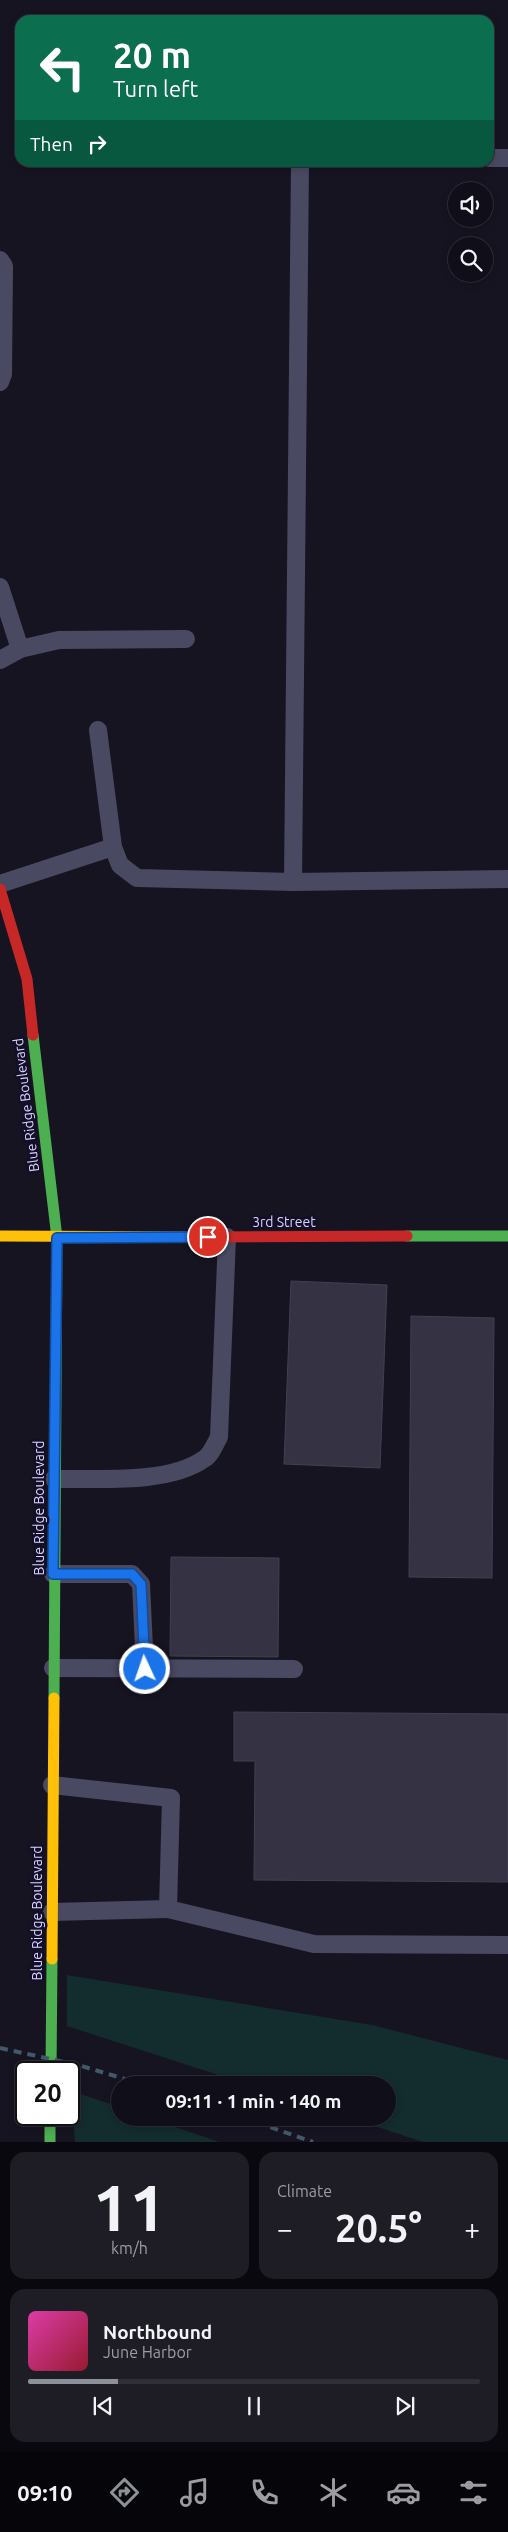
<!DOCTYPE html>
<html lang="en">
<head>
<meta charset="utf-8">
<style>
	:root { --surface:#100f19; --page:#1e1d26; --text:#f1f3f6; --muted:#9c9ca2; --line:#302f38; --accent:#8c9099 }
	body { margin:0; font-family:Ubuntu,sans-serif; background:var(--page); color:var(--text); height:100vh; display:flex; flex-direction:column; font-size:19px; white-space:nowrap }
	* { box-sizing:border-box; margin:0 }
	p { font-size:16px; color:var(--muted) }
	.icon { flex:none; width:28px; height:28px; fill:none; stroke:currentColor; stroke-width:2; stroke-linecap:round; stroke-linejoin:round }
	.map { position:relative; height:2142px; overflow:hidden }
	.details { display:flex; flex-direction:column; gap:10px; padding:10px; background:#09080e; flex:1 }
	.details>* { flex:none }
	.hud { position:absolute; left:15px; top:15px; width:479px; height:152px; border-radius:15px; box-shadow:0 2px 8px #0003,0 0 0 1px var(--line); background:#0b6e4f; color:#fff; overflow:hidden }
	.buttons { position:absolute; left:448px; top:182px; display:grid; gap:10px }
	.buttons a { display:grid; place-items:center; width:45px; height:45px; border-radius:50%; background:var(--surface); box-shadow:0 2px 8px #0003,0 0 0 1px var(--line); font-size:25px }
	.speed { position:absolute; left:15px; top:2061px; display:flex; gap:10px; font-size:25px; font-weight:700; text-align:center }
	.speed>* { display:grid; place-content:center; width:65px; height:65px; border-radius:50%; background:var(--surface); box-shadow:0 2px 8px #0003,0 0 0 1px var(--line); line-height:1 }
	.speed .limit { border:2px solid #111; border-radius:8px; background:#fff; color:#111 }
	.pin { position:absolute; display:grid; place-items:center; width:42px; height:42px; color:#fff; margin:-21px; border:2px solid #fff; border-radius:50%; box-shadow:0 1px 5px #0007 }
	.me { position:absolute; width:55px; margin:-28px; rotate:357deg; stroke-linejoin:round; filter:drop-shadow(0 0 4px #0008) }
	.turn { display:flex; align-items:center; gap:18px; height:105px; padding:0 15px; font-size:22px }
	.turn .icon { width:65px; height:65px; stroke-width:2.5 }
	.turn b { display:block; font-size:35px; line-height:42px }
	.then { display:flex; align-items:center; height:48px; padding:0 15px; background:#0003; gap:10px; font-size:19px }
	.big { font-size:38px; font-weight:700; line-height:1.1 }
	.details .tile { flex:1; display:flex; flex-direction:column; justify-content:center; gap:8px; min-width:0; padding:0 18px; border-radius:15px; background:var(--page) }
	.details .dial { align-items:center; gap:0 }
	.dial b { font-size:65px; line-height:1 }
	.song { display:flex; align-items:center; gap:15px }
	.cover { width:60px; height:60px; border-radius:8px; background:linear-gradient(135deg,hsl(320 70% 55%),hsl(350 70% 35%)) }
	.played { height:5px; border-radius:2px; background:linear-gradient(90deg,var(--accent) 20%,var(--line) 20%) }
	.keys { display:flex; justify-content:space-around; direction:ltr }
	.heat { display:flex; justify-content:space-between; align-items:center; font-size:28px; direction:ltr }
	.details .tiles { flex:1; display:grid; gap:10px; grid-template-columns:1fr 1fr }
	.tile:last-child { grid-column:span 2 }
	.trip { position:absolute; left:111px; top:2076px; width:285px; height:50px; border-radius:25px; background:var(--surface); box-shadow:0 2px 8px #0003,0 0 0 1px var(--line); font-weight:700; line-height:50px; text-align:center }
	.menu { display:flex; height:80px; justify-content:space-around; align-items:center; background:#06060a; color:var(--muted) }
	.menu .icon { width:35px; height:35px }
	.menu .current { color:var(--accent) }
	.menu b { font-size:22px; color:var(--text) }
	.map>svg:first-child { display:block }
	.green { fill:#132c2d }
	.building { fill:#343243; stroke:#433f54 }
	.lines { fill:none; stroke-linecap:round; stroke-linejoin:round }
	.lane { stroke:#4a4962; stroke-width:18 }
	.fast { stroke:#4caf50; stroke-width:11 }
	.slow { stroke:#ffc107; stroke-width:11 }
	.jam { stroke:#c62828; stroke-width:11 }
	.rail { stroke:#43596b; stroke-width:4; stroke-dasharray:8 6; stroke-linecap:butt }
	.route-casing { stroke:#114b97; stroke-width:12 }
	.route { stroke:#1a73e8; stroke-width:9 }
	.labels { text-anchor:middle; stroke-width:5; stroke-linejoin:round; paint-order:stroke }
	.street-label { font-size:14px; fill:#d9d4ff; stroke:#130f26 }
</style>
</head>
<body>
<div class="map">
<svg width="508" height="2142" viewBox="0 0 508 2142">
	<rect width="100%" height="100%" fill="#161421"/>
	<g class="green">
		<path d="M67,1975L372,2025L508,2060V2142H423L350,2118H388V2085H249L67,2026Z"/>
		<path d="M71,2091L120,2107V2118H149L219,2142H75Z"/>
	</g>
	<g class="building">
		<path d="M291,1281L387,1285L380,1468L284,1464Z"/>
		<path d="M411,1316L494,1318L492,1578L409,1577Z"/>
		<path d="M171,1557L279,1558L278,1657L170,1656Z"/>
		<path d="M234,1712L508,1714V1882L254,1880L255,1761H234Z"/>
	</g>
	<g class="lines">
		<g class="lane">
			<path d="M489,158H508"/>
			<path d="M0,260L4,266L3,374L0,382"/>
			<path d="M0,587L20,649L59,640L186,639"/>
			<path d="M0,660L20,649"/>
			<path d="M98,730L113,847L120,865L137,878L293,882L508,879"/>
			<path d="M293,882L300,162"/>
			<path d="M0,884L113,847"/>
			<path d="M54,1479C97,1478 167,1485 204,1459C211,1455 215,1444 219,1437L227,1237"/>
			<path d="M53,1574H132L141,1584L145,1669"/>
			<path d="M53,1668L294,1669"/>
			<path d="M168,1909L314,1944L508,1945"/>
			<path d="M52,1912L168,1909L171,1798L52,1785"/>
		</g>
		<g class="fast">
			<path d="M33,1035L57,1238L54,1698"/>
			<path d="M407,1236H508"/>
			<path d="M51,2072L52,1959"/>
			<path d="M50,2115V2142"/>
		</g>
		<g class="slow">
			<path d="M0,1236L210,1237"/>
			<path d="M52,1959L54,1698"/>
		</g>
		<g class="jam">
			<path d="M0,889L27,979L33,1035"/>
			<path d="M210,1237L407,1236"/>
		</g>
		<g class="rail">
			<path d="M0,2048L78,2065L145,2085"/>
			<path d="M244,2118L313,2142"/>
		</g>
	</g>
	<g class="lines">
		<defs>
			<path id="route" d="M145,1669L141,1584L132,1574H53L57,1238L208,1237"/>
		</defs>
		<use href="#route" class="route-casing"/>
		<use href="#route" class="route"/>
	</g>
	<g class="labels">
		<g class="street-label">
			<text transform="translate(26 1105) rotate(-97)" y="5">Blue Ridge Boulevard</text>
			<text x="284" y="1227">3rd Street</text>
			<text transform="translate(39 1508) rotate(-90)" y="5">Blue Ridge Boulevard</text>
			<text transform="translate(37 1913) rotate(-90)" y="5">Blue Ridge Boulevard</text>
		</g>
	</g>
</svg>
<div class="buttons">
<a><svg class="icon" aria-label="sound" viewBox="0 0 24 24"><path d="M4 9h4l5-4v14l-5-4H4zM17 9q2 3 0 6"/></svg></a>
<a><svg class="icon" aria-label="search" viewBox="0 0 24 24"><circle cx="10" cy="10" r="6"/><path d="M15 15l6 6"/></svg></a>
</div>
<div class="speed"><div class="limit">20</div></div>
<div class="pin" style="left:208px;top:1237px;background:#d93025"><svg class="icon" aria-label="arrive" viewBox="0 0 24 24"><path d="M6 21V4h12l-3 4 3 4H6"/></svg></div>
<svg class="me" style="left:145px;top:1669px" viewBox="-20 -20 40 40"><circle r="17" fill="#1a73e8" stroke="#fff" stroke-width="3"/><path d="M0-11L8 9 0 5-8 9z" fill="#fff"/></svg>
<div class="trip">09:11 · 1 min · 140 m</div>
<div class="hud">
<div class="turn"><svg class="icon" aria-label="left" viewBox="0 0 24 24"><path d="M17 20v-9H6M10 6l-5 5 5 5"/></svg><div><b>20 m</b>Turn left</div></div>
<div class="then">Then<svg class="icon" aria-label="right" viewBox="0 0 24 24"><path d="M7 20v-9h11M14 6l5 5-5 5"/></svg></div>
</div>
</div>
<section class="details">
<div class="tiles">
<div class="tile dial"><b>11</b><p>km/h</p></div>
<div class="tile"><p>Climate</p>
<div class="heat"><a>−</a><b class="big">20.5°</b><a>+</a></div>
</div>
<div class="tile">
<div class="song"><i class="cover"></i><div><b>Northbound</b><p>June Harbor</p></div></div>
<div class="played"></div>
<div class="keys"><svg class="icon" aria-label="previous" viewBox="0 0 24 24"><path d="M18 5L8 12l10 7zM5 5v14"/></svg><svg class="icon" aria-label="pause" viewBox="0 0 24 24"><path d="M8 5v14M16 5v14"/></svg><svg class="icon" aria-label="next" viewBox="0 0 24 24"><path d="M6 5l10 7-10 7zM19 5v14"/></svg></div>
</div>
</div>
</section>
<nav class="menu">
<b>09:10</b>
<svg class="icon current" aria-label="directions" viewBox="0 0 24 24"><path d="M12 3l9 9-9 9-9-9zM9 14v-3h6M13 9l2 2-2 2"/></svg>
<svg class="icon" aria-label="music" viewBox="0 0 24 24"><path d="M9 18V5l10-2v13"/><circle cx="6" cy="18" r="3"/><circle cx="16" cy="16" r="3"/></svg>
<svg class="icon" aria-label="phone" viewBox="0 0 24 24"><path d="M5 4h4l2 5-3 2q2 4 5 5l2-3 5 2v4C11 20 4 13 5 4z"/></svg>
<svg class="icon" aria-label="climate" viewBox="0 0 24 24"><path d="M12 3v18M4 7l16 10M4 17L20 7"/></svg>
<svg class="icon" aria-label="car" viewBox="0 0 24 24"><path d="M5 17H2v-5l4-1 3-4h7l3 4 3 1v5h-3M9 17h6M6 11h13"/><circle cx="7" cy="17" r="2"/><circle cx="17" cy="17" r="2"/></svg>
<svg class="icon" aria-label="filters" viewBox="0 0 24 24"><path d="M4 7h16M4 17h16"/><circle cx="9" cy="7" r="2"/><circle cx="15" cy="17" r="2"/></svg>
</nav>
</body>
</html>
